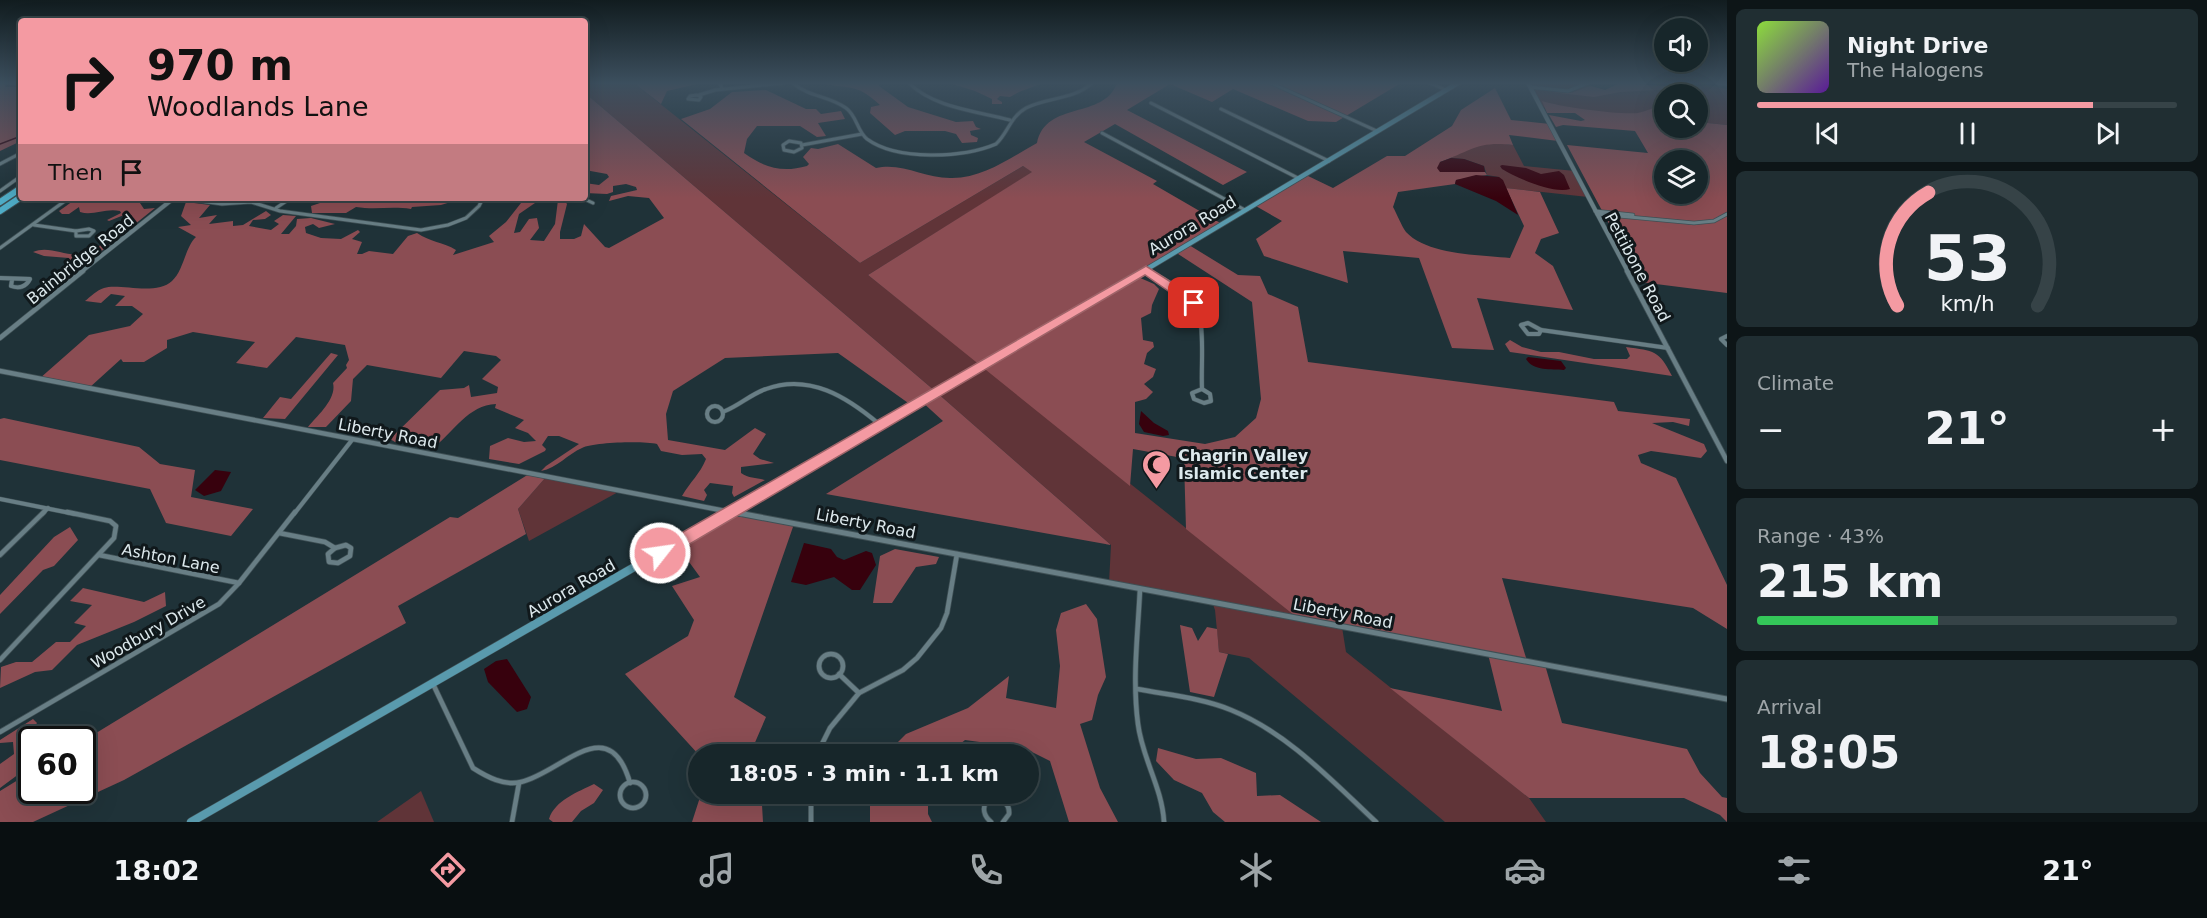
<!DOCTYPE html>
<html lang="en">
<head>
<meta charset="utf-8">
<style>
	:root { --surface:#17262a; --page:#202e32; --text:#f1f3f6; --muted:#9ea5a8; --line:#364347; --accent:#f49aa2 }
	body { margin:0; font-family:"DejaVu Sans",sans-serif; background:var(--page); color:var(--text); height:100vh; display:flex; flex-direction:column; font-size:22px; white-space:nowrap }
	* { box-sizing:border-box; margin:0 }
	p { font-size:20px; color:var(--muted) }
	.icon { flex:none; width:33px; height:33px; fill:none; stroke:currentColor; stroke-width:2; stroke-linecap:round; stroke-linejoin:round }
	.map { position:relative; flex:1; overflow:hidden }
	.drawer { display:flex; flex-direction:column; gap:9px; padding:9px; background:#0d1517; width:480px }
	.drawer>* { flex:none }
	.banner { position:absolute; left:18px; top:18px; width:570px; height:183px; border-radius:6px; box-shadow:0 6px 24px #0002,0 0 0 2px var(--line); background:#f49aa2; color:#111; overflow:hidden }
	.fabs { position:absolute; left:1654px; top:18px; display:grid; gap:12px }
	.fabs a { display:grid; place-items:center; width:54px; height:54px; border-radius:50%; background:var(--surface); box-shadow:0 6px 24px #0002,0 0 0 2px var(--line); font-size:30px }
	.speed { position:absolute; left:18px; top:726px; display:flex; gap:12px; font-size:30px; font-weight:700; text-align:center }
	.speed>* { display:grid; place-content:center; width:78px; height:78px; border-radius:50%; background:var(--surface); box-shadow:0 6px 24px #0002,0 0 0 2px var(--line); line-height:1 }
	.speed .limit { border:3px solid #111; border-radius:9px; background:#fff; color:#111 }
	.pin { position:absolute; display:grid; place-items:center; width:51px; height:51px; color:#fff; margin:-26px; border-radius:12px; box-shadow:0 3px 9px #0006 }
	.me { position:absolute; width:66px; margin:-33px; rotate:60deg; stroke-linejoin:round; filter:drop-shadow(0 0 4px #0008) }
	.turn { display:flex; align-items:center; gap:21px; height:126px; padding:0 30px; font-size:27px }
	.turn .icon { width:78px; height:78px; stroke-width:2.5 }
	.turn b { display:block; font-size:42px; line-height:51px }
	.then { display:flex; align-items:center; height:57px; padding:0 30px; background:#0003; gap:12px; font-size:22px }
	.big { font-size:45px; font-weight:800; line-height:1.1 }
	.drawer .tile { flex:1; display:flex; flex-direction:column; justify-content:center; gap:9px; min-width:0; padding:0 21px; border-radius:9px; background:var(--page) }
	.drawer .dial { align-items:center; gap:0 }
	.dial svg { height:156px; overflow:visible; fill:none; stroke:var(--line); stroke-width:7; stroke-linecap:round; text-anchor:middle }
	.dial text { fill:var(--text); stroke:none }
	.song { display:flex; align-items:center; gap:18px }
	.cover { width:72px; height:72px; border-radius:9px; background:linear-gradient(135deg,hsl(90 70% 55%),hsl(270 70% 35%)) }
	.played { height:6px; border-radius:3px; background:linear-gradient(90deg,var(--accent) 80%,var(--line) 80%) }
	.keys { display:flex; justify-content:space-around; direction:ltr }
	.heat { display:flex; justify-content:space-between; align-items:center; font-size:33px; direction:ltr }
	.charge { height:9px; border-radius:4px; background:linear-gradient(90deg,#34c759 43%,var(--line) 0) }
	.trip { position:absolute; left:688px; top:744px; width:351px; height:60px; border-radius:30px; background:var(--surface); box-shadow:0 6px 24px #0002,0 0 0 2px var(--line); font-weight:800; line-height:60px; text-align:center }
	.menu { display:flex; height:96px; justify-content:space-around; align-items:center; background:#090f11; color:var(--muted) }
	.menu .icon { width:42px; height:42px }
	.menu .selected { color:var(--accent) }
	.menu b { font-size:27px; color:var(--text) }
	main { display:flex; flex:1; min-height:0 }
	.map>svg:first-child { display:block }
	.green { fill:#603438 }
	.forest { fill:#8b4d53; fill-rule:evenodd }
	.water { fill:#37010d }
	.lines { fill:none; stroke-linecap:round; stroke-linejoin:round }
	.stream { stroke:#37010d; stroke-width:1.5 }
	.minor-far2-casing { stroke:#3f5055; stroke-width:4.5 }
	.minor-far1-casing { stroke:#3f5055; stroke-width:5 }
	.minor-casing { stroke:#3f5055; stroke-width:6 }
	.tertiary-far2-casing { stroke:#3f5055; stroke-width:5 }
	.tertiary-far1-casing { stroke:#3f5055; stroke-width:6 }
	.tertiary-casing { stroke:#3f5055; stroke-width:7 }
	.primary-far2-casing { stroke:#3f5055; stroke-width:6 }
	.primary-far1-casing { stroke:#3f5055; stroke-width:8 }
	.primary-casing { stroke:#3f5055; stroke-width:9 }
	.motorway-casing { stroke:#3f5055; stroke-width:8 }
	.minor-far2 { stroke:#687e85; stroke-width:3 }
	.minor-far1 { stroke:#687e85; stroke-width:4 }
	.minor { stroke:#687e85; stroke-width:4.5 }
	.tertiary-far2 { stroke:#687e85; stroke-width:4 }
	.tertiary-far1 { stroke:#687e85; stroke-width:4.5 }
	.tertiary { stroke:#687e85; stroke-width:5 }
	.primary-far2 { stroke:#599aad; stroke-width:4.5 }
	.primary-far1 { stroke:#599aad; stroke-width:6 }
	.primary { stroke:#599aad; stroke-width:8 }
	.motorway { stroke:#4fadc7; stroke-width:6 }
	.route { fill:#f49aa2; stroke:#9f6469; stroke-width:1.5 }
	.labels { text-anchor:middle; stroke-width:6; stroke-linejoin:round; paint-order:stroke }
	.street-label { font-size:16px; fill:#dde9ed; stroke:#10181b }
	.poi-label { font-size:16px; font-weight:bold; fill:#dde9ed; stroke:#10181b; text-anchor:start }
</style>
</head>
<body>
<main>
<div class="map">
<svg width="1727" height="822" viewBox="0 0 1727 822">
	<rect width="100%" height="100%" fill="#1f3238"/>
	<g class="green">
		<path d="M585,83H634L860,263L1023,166L1033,172L868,275L1299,618L1342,627L1346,652L1529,798L1546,822H1445L1249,658L1219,652L1215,610L1212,602L1109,583L1111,545L935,391L585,93Z"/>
		<path d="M1532,83H1581L1608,91L1672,89L1709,85L1727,89V125L1698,122V94H1665V119L1541,107Z"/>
		<path d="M1490,142L1513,145L1524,166L1575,171L1588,197L1506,188L1499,177L1487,175L1484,166L1464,159L1451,158L1462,151Z"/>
		<path d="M546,477L620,491L529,541L518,509Z"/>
		<path d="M421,791L434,822H377Z"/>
	</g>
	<g class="forest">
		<path d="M0,83H21V141L0,151Z"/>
		<path d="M634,83H696L697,84L667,91L661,104Z"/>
		<path d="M821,83H879V86L908,107L956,122L973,121L976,127L981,129L970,131L971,135L978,138L977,142L962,143L956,134L945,131H905L895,135L870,113L871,107L880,105C855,82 850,90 821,83Z"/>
		<path d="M949,83H1043L1019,92L1010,97L1000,96L997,99L1002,102V104H992V99L975,91Z"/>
		<path d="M1117,83H1401L1336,122L1308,121L1233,89L1212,102L1170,84L1127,110L1247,172L1223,185L1115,124L1084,142L1157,181L1153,184L1222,224L1189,245L1238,275L1260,276L1268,294L1298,307L1308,362L1614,402L1618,411L1690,419L1689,426L1673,422L1652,423L1704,444L1707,451L1701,458L1651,451L1638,455L1641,463L1676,478L1727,585V629L1693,608L1502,578L1527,661L1545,665L1562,723L1687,749L1700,773L1722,797L1727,798V822L1720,815L1684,798H1529L1390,688L1502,711L1488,654L1299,619L1186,529L1184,460L1177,457L1133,449L1130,486L868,275L1032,172L1023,166L860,263L681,119L710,109L732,92L766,90L806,109H816L821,114L841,111L845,119L818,123L826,136L817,137L800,126H757L747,139L744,153C765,168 782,173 807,166L809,164L803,157L811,148L818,149L838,144L876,168C902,162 924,178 950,178C982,179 1010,158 1037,143C1046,100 1104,120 1117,83ZM1175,252L1252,302L1261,399L1256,418L1235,437L1205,444L1135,433V402L1146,399L1153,392L1144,384L1153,377L1156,369L1144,364L1147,353L1154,347L1153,342L1143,340L1141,318L1151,313L1152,305L1159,289L1154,284L1138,277Z"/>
		<path d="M1620,83L1695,88L1620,92L1594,97L1551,92L1571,93L1590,86L1605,90Z"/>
		<path d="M1495,88L1511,120L1550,124L1558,141L1509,135L1513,145C1476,141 1472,151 1440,162L1466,172H1485L1487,175L1456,180L1455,184L1398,192L1393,207C1397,214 1401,225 1406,232C1427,255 1481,255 1510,258L1524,226L1506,188L1540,192L1559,233L1541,239L1535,253L1553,266L1573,310L1477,298L1494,350L1452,348L1419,258L1343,251L1348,283L1264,256L1256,239L1282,221L1254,205L1306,175L1333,188L1387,156H1405L1452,126L1461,110Z"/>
		<path d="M585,93L935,391L1111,545L826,494L943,421L920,400L911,405L838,353L725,358L673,391L666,414L668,440L725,450L755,428L766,434L753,454L760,459L774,463L741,467V473C749,479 756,477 765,480L734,497L732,493L733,486L710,483L704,490L707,495L704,501L682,496C690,482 700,474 706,459L702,454L682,455L661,451L657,444C644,441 594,442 582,448C568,454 557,468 541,471L546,466L579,444L559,436H548L542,445L546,449L545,451L519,464L489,459L490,446L508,438L524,442L536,441L528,433L515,428L524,420L495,408L496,404C468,405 454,432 434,447L395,442L390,439L440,390L464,388L469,385L471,397L497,393L498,387L482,379L501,360L496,356L464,351L441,378L367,365L353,379L351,401L326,427H308C317,416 337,399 333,383L347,368L346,365L349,360L345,345L296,337L267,368L236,363L255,342L193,332L167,340V348L144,362H123L121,359L89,388L39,379L89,335L130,326L143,314L132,306H115L125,296L111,294L101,303L85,301C90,297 97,290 104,288C119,283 156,296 172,281C184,270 185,247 196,237L178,227L191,225L181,216L186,202L210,205L199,218L217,215L209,224L233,221V226L243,225L266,211L271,215L265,219L253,220L249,226L271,230L279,224L274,221L283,215L296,216L281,234H289L296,226L297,219L311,218L335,224L319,228L313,224L305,227L306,233L321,238L341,239L358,230L360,232L352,239L362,242L357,254H362L369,251L393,254L408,236L417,233C430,242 443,242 456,250L453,255L494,242L489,236L506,222L521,203L515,198L537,199L535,203L519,214L514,233L520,232L529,219L537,218L539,228L530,240L544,241L555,224L558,200H564L567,204L560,232V239H574L581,236L584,224L605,247L609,248L664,218L649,198L628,196L609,201L611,196L637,190L636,187L626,184L613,186V192L607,194L585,193V183L599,185L609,177L607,174L585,170Z"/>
		<path d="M1542,101C1560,107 1620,115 1638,113C1648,111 1656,106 1665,105V107L1659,108L1665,116V128H1698V122L1727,125V293L1640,282L1567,145L1648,153L1635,131L1563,125L1556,127L1549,115L1581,121L1585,120L1575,113H1588H1547ZM1665,160H1698V194H1665Z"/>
		<path d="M83,198C95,203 124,201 138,200L144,209L155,208L83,266L68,264L69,258L44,256L33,252C48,245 64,256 80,254C100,252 119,228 132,215H124L109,221L107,220L121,213L120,211C105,208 93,216 80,212L79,207L69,214H62L59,211L73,201Z"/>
		<path d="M319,198H456L454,201L441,205L412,207L411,209C392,206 375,210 356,207L346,213H312L311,206L329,200Z"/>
		<path d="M1510,340L1522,347L1541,352H1559L1594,359H1627L1630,356L1626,347C1654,351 1659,350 1672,376L1510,352L1505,344Z"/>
		<path d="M331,353L338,355L285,419L263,418L280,397L291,399Z"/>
		<path d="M4,418L139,447L160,464L195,470L191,497L253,509L231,536L166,523L150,489L0,460V419Z"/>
		<path d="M529,474L546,477L518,509L526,534L398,606L406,623L124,780L33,822H0V791L31,772L32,790H82L83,741L450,517L458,518Z"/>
		<path d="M731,512L794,524L734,697L766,717L750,754L699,755L625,674L688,636L694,620L672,586L700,577L676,544Z"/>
		<path d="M70,527L78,540L54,566L43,570L0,614V595L54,537Z"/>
		<path d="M895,549L939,557L936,564L916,567L892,603H873L880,556Z"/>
		<path d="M83,588L144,602L165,592L166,606L134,622L77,645L52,670L35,672L0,688L1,667L16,662H32L56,642H70L86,626L74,623L92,605L70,601Z"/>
		<path d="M1086,604L1097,619L1106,677L1098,695L1092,720L1080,724L1100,788L1118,822H1069L1050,761L1024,748L965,740L948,754H886L906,734L968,708L1009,676L1006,698L1056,708L1060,666L1056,630L1061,613Z"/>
		<path d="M1180,625L1192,628L1198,641L1207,627L1217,629L1219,652L1228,654L1214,697L1190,692Z"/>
		<path d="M33,719L37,723L25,740L31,749V765L0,788V764L14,754L13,742L0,743V740Z"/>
		<path d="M1158,748L1196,759L1221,758L1256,773L1257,796L1280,795L1321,822H1225L1213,812L1202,793L1174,780L1156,761Z"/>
		<path d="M594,784L603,790L594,803L581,811L572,822H553L549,819C555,800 578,792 594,784Z"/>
		<path d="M701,794H741V798L762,805L763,822H692Z"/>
		<path d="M870,794H928V814L932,822H870Z"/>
	</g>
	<g class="water">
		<path d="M1451,158L1464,159L1484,166L1485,172H1440L1437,168L1440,162Z"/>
		<path d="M1502,165L1526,168L1541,174L1559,171L1564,175L1570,189C1553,194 1517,178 1502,169L1500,166Z"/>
		<path d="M1476,175L1499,177L1503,180L1518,215L1496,201L1455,184L1456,180Z"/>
		<path d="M1528,357L1561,361L1566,368L1564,370C1552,369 1533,371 1526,359Z"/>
		<path d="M1141,411L1154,423L1168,431L1169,435L1163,436L1144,432L1139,424Z"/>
		<path d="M215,470L231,472L221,491L204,496L195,490Z"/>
		<path d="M804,543L831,549L837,557L844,560L866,551L872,553L876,565L860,590H852L834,577L806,585L791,582Z"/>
		<path d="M507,659L531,697L527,709L517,712L488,682L484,669L496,661Z"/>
	</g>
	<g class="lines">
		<g class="stream">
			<path d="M10,83L6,86H21"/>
			<path d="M0,144L21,136"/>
		</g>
		<defs>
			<g id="minor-far2">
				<path d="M720,83L722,89"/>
				<path d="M793,83C809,97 830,96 846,108C857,116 857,131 867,139C897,161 963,158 996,144C1008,133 1010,117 1026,108C1047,97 1074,100 1092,83"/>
				<path d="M909,83C934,108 977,111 1010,120"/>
				<path d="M1271,83L1377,131"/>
				<path d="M1430,83L1446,90"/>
				<path d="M1719,83L1727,84"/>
				<path d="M1530,87L1568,91L1588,83"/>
				<path d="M697,95L701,97L699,100L688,99L690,96Z"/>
				<path d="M699,95L715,90L783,83"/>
				<path d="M1151,103L1298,178"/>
				<path d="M1221,109L1329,161"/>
				<path d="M1102,133L1245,210"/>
				<path d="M789,141L801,143L802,148L794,152L784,150L783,145Z"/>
				<path d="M802,145L862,134"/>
				<path d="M0,164L21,153"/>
				<path d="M0,191L21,176"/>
				<path d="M178,198L222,204L251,202L280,211L421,230L448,225L466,218L479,206L483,198"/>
				<path d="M582,198L593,203"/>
				<path d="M276,208L291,198"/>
				<path d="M1595,211L1633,215"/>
				<path d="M1597,214L1694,223L1714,221L1727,214"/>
				<path d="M34,225L76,231"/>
				<path d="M89,229L94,231L89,236H76V231Z"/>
				<path d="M0,248L69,198"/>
				<path d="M1149,272L1146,270L1152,272"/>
			</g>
			<g id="minor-far1">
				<path d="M1147,271L1168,284"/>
				<path d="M1148,271C1166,279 1196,297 1200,318C1204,340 1201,366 1202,389"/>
				<path d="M0,278L30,279C26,287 19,289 11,286L12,280"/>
				<path d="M1528,323L1541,330L1539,334H1528L1521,325Z"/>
				<path d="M1541,330L1668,348"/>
				<path d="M1727,336L1721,339L1727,345"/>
				<path d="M1202,389L1210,394L1211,401L1204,403L1194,399L1192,393Z"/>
				<circle cx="715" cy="414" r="8"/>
				<path d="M725,411C740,405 751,394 766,389C809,373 847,397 879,424"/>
				<path d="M0,499L75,514"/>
				<path d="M42,514L48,508"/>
				<path d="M294,514L352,440"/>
			</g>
			<g id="minor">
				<path d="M279,533L325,542L335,548"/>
				<path d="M346,545L351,548L350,556L338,563L329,562L328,554L335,548Z"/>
				<path d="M0,555L44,512"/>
				<path d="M99,555L239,583"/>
				<path d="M1140,589C1138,633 1132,679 1138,724C1142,758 1162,787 1164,822"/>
				<circle cx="831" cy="666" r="12"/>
				<path d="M0,660L114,538L116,526L110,521L67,512"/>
				<path d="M839,674L859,693"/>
				<path d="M433,684L473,768C487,777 504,786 521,782C561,773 609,709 630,783"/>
				<path d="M1137,689C1168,695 1202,698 1231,710C1288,733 1332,781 1376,822"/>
				<path d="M0,732L219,604L239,583L295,512"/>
				<path d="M817,754L830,728L859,693L903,670L917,658L941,628L947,613L957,554"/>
				<circle cx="633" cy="795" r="13"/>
				<path d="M811,794V822"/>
				<path d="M512,822L519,783"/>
				<path d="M991,822C983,815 982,808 987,799L994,796C1003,799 1010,804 1009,814L1003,822"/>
			</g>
			<g id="tertiary-far2">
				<path d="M1528,83L1628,272"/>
				<path d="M81,272L174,198"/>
			</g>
			<g id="tertiary-far1">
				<path d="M1627,271L1727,461"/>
				<path d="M0,338L83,271"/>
				<path d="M0,371L741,514"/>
			</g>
			<path id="tertiary" d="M733,512L1727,699"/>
			<path id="primary-far2" d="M1142,272L1458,83"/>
			<path id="primary-far1" d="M727,514L1144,271"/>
			<path id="primary" d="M191,822L730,512"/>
			<g id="motorway">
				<path d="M0,202L21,188"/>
				<path d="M0,211L21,197"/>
			</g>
		</defs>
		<use href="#minor-far2" class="minor-far2-casing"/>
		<use href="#minor-far1" class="minor-far1-casing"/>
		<use href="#minor" class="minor-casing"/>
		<use href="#tertiary-far2" class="tertiary-far2-casing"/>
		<use href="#tertiary-far1" class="tertiary-far1-casing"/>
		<use href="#tertiary" class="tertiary-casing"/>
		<use href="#primary-far2" class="primary-far2-casing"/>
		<use href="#primary-far1" class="primary-far1-casing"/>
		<use href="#primary" class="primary-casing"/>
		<use href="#motorway" class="motorway-casing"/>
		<use href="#minor-far2" class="minor-far2"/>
		<use href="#minor-far1" class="minor-far1"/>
		<use href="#minor" class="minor"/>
		<use href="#tertiary-far2" class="tertiary-far2"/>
		<use href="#tertiary-far1" class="tertiary-far1"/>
		<use href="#tertiary" class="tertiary"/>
		<use href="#primary-far2" class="primary-far2"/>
		<use href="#primary-far1" class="primary-far1"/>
		<use href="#primary" class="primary"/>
		<use href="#motorway" class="motorway"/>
	</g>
	<linearGradient id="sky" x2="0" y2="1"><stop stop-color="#111c1f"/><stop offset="0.42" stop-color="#3c4f5e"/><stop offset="1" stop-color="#3c4f5e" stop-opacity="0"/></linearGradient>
	<rect width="1727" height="198" fill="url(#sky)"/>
	<path class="route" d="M1146,266L1199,300V306H1190L1145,275L666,558L660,560L655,558L653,553L655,548Z"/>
	<defs>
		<symbol id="mosque-pin" viewBox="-11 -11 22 30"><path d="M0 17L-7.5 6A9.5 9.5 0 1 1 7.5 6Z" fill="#f49aa2" stroke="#10181b"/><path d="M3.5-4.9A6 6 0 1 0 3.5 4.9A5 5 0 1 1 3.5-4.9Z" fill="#111"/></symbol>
	</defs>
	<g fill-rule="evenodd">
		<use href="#mosque-pin" x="1140" y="448" width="33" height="45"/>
	</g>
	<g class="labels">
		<g class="street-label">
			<text transform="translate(1192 225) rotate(-31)" y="6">Aurora Road</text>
			<text transform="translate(80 259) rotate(-39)" y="6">Bainbridge Road</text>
			<text transform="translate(1638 267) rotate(62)" y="6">Pettibone Road</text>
			<text transform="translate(388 433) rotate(11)" y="6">Liberty Road</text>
			<text transform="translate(866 523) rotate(11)" y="6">Liberty Road</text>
			<text transform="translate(171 558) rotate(11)" y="6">Ashton Lane</text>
			<text transform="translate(571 588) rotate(-30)" y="6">Aurora Road</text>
			<text transform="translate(1343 613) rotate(11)" y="6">Liberty Road</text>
			<text transform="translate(148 632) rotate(-30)" y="6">Woodbury Drive</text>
		</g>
		<g class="poi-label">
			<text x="1178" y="461">Chagrin Valley<tspan x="1178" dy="18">Islamic Center</tspan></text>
		</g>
	</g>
</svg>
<div class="fabs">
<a><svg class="icon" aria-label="sound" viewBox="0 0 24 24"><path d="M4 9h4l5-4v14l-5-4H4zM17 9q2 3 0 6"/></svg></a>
<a><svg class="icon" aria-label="search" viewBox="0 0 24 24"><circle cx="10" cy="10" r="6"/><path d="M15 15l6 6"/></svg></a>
<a><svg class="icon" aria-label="layers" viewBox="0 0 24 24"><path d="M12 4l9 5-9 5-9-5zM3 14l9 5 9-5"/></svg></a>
</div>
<div class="speed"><div class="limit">60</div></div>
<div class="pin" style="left:1194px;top:303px;background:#d93025"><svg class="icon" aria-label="arrive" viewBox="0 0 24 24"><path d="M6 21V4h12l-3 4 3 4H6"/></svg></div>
<svg class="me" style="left:660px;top:553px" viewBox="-20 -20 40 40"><circle r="17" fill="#f49aa2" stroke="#fff" stroke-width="3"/><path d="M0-11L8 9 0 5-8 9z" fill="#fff"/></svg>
<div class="trip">18:05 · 3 min · 1.1 km</div>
<div class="banner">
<div class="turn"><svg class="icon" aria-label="right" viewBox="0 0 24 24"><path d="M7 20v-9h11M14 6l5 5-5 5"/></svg><div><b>970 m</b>Woodlands Lane</div></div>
<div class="then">Then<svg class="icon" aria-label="arrive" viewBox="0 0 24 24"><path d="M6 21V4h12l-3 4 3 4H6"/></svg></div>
</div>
</div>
<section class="drawer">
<div class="tile">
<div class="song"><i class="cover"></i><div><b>Night Drive</b><p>The Halogens</p></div></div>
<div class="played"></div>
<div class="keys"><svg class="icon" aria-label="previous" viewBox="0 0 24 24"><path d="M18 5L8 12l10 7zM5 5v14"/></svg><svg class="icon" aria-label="pause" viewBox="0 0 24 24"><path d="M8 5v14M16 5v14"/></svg><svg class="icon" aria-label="next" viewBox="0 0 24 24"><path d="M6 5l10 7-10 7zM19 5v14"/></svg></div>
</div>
<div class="tile dial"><svg viewBox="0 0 100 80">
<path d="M14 69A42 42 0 1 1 86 69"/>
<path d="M14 69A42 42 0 0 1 30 11" stroke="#f49aa2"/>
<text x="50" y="56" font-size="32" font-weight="700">53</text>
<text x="50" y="72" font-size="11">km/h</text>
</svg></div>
<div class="tile"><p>Climate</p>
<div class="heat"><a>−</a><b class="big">21°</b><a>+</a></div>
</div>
<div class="tile"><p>Range · 43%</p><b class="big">215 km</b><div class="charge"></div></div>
<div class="tile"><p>Arrival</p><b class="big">18:05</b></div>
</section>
</main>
<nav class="menu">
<b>18:02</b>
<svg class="icon selected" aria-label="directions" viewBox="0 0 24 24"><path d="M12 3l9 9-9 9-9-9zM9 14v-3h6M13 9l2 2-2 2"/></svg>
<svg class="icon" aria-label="music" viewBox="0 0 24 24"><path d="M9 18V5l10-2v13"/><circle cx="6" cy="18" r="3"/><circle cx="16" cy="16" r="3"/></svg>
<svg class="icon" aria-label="phone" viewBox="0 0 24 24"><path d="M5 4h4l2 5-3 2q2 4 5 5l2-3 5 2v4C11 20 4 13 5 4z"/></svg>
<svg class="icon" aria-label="climate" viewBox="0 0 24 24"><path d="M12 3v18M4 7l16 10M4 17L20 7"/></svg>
<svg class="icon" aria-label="car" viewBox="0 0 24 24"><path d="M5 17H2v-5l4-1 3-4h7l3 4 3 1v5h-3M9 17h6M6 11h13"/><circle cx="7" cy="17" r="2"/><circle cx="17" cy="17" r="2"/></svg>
<svg class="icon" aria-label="filters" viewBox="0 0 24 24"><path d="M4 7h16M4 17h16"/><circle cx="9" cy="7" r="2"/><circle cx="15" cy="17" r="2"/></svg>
<b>21°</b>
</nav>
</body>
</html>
